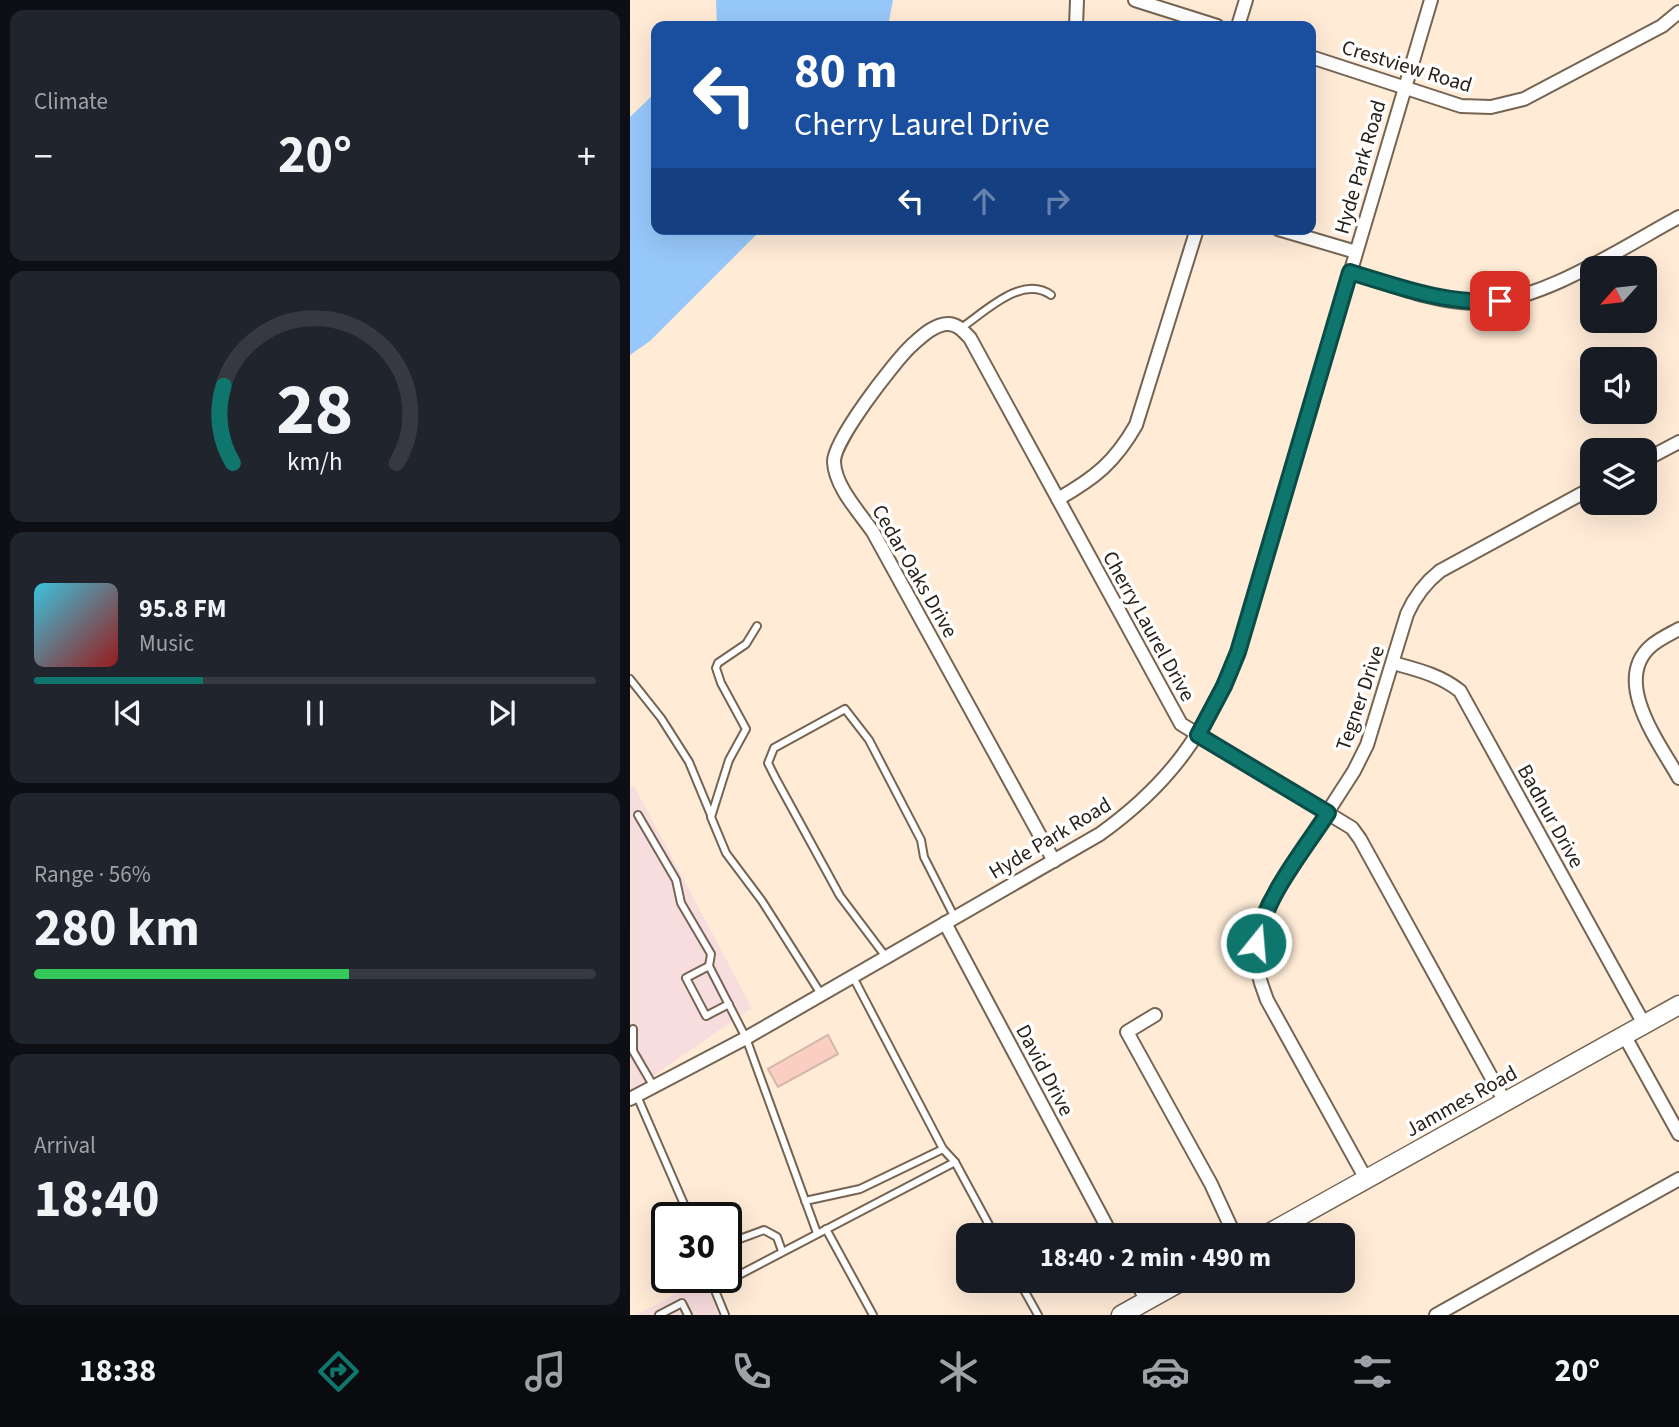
<!DOCTYPE html>
<html lang="en">
<head>
<meta charset="utf-8">
<style>
	:root { --surface:#171b24; --page:#20242c; --text:#f1f3f6; --muted:#9ea1a6; --line:#363941; --accent:#0f766e }
	body { margin:0; font-family:"Source Sans 3",sans-serif; background:var(--page); color:var(--text); height:100vh; display:flex; flex-direction:column; font-size:26px; white-space:nowrap }
	* { box-sizing:border-box; margin:0 }
	p { font-size:23px; color:var(--muted) }
	.icon { flex:none; width:38px; height:38px; fill:none; stroke:currentColor; stroke-width:2; stroke-linecap:round; stroke-linejoin:round }
	.map { position:relative; flex:1; overflow:hidden }
	.side { display:flex; flex-direction:column; gap:10px; padding:10px; background:#0d0f14; width:630px }
	.side>* { flex:none }
	.top-card { position:absolute; left:21px; top:21px; width:665px; height:214px; border-radius:14px; box-shadow:0 7px 28px #0002; background:#1a4fa0; color:#fff; overflow:hidden }
	.needle { width:46px; rotate:243deg }
	.buttons { position:absolute; left:950px; top:256px; display:grid; gap:14px }
	.buttons a { display:grid; place-items:center; width:77px; height:77px; border-radius:14px; background:var(--surface); box-shadow:0 7px 28px #0002; font-size:35px }
	.speed { position:absolute; left:21px; top:1202px; display:flex; gap:14px; font-size:35px; font-weight:700; text-align:center }
	.speed>* { display:grid; place-content:center; width:91px; height:91px; border-radius:50%; background:var(--surface); box-shadow:0 7px 28px #0002; line-height:1 }
	.speed .limit { border:4px solid #111; border-radius:10px; background:#fff; color:#111 }
	.pin { position:absolute; display:grid; place-items:center; width:60px; height:60px; color:#fff; margin:-30px; border-radius:14px; box-shadow:0 4px 10px #0006 }
	.me { position:absolute; width:77px; margin:-38px; rotate:17deg; stroke-linejoin:round; filter:drop-shadow(0 0 5px #0008) }
	.turn { display:flex; align-items:center; gap:24px; height:147px; padding:0 28px; font-size:32px }
	.turn .icon { width:91px; height:91px; stroke-width:2.5 }
	.turn b { display:block; font-size:49px; line-height:60px }
	.lanes { display:flex; align-items:center; height:66px; padding:0 28px; background:#0003; justify-content:center; gap:35px; direction:ltr }
	.lanes .off { opacity:.35 }
	.big { font-size:52px; font-weight:700; line-height:1.1 }
	.side .widget { flex:1; display:flex; flex-direction:column; justify-content:center; gap:10px; min-width:0; padding:0 24px; border-radius:14px; background:var(--page) }
	.side .dial { align-items:center; gap:0 }
	.dial svg { height:182px; overflow:visible; fill:none; stroke:var(--line); stroke-width:7; stroke-linecap:round; text-anchor:middle }
	.dial text { fill:var(--text); stroke:none }
	.song { display:flex; align-items:center; gap:21px }
	.cover { width:84px; height:84px; border-radius:10px; background:linear-gradient(135deg,hsl(190 70% 55%),hsl(0 70% 35%)) }
	.played { height:7px; border-radius:4px; background:linear-gradient(90deg,var(--accent) 30%,var(--line) 30%) }
	.keys { display:flex; justify-content:space-around; direction:ltr }
	.heat { display:flex; justify-content:space-between; align-items:center; font-size:38px; direction:ltr }
	.charge { height:10px; border-radius:5px; background:linear-gradient(90deg,#34c759 56%,var(--line) 0) }
	.trip { position:absolute; left:326px; top:1223px; width:399px; height:70px; border-radius:14px; background:var(--surface); box-shadow:0 7px 28px #0002; font-weight:700; line-height:70px; text-align:center }
	.menu { display:flex; height:112px; justify-content:space-around; align-items:center; background:#090b0e; color:var(--muted) }
	.menu .icon { width:49px; height:49px }
	.menu .active { color:var(--accent) }
	.menu b { font-size:32px; color:var(--text) }
	main { display:flex; flex:1; min-height:0 }
	.map>svg:first-child { display:block }
	.commercial { fill:#f8ddde }
	.water { fill:#97c8fb }
	.building { fill:#facfc1; stroke:#d3b7ae; stroke-width:2 }
	.lines { fill:none; stroke-linecap:round; stroke-linejoin:round }
	.lane-casing { stroke:#756452; stroke-width:10 }
	.street-casing { stroke:#756452; stroke-width:16 }
	.secondary-casing { stroke:#756452; stroke-width:21 }
	.lane { stroke:#fff; stroke-width:6 }
	.street { stroke:#fff; stroke-width:12 }
	.secondary { stroke:#fff; stroke-width:18 }
	.route-casing { stroke:#0a4d48; stroke-width:18 }
	.route { stroke:#0f766e; stroke-width:12 }
	.labels { text-anchor:middle; stroke-width:7; stroke-linejoin:round; paint-order:stroke }
	.street-label { font-size:21px; fill:#282119; stroke:#fff }
</style>
</head>
<body>
<main>
<section class="side">
<div class="widget"><p>Climate</p>
<div class="heat"><a>−</a><b class="big">20°</b><a>+</a></div>
</div>
<div class="widget dial"><svg viewBox="0 0 100 80">
<path d="M14 69A42 42 0 1 1 86 69"/>
<path d="M14 69A42 42 0 0 1 10 35" stroke="#0f766e"/>
<text x="50" y="56" font-size="32" font-weight="700">28</text>
<text x="50" y="72" font-size="11">km/h</text>
</svg></div>
<div class="widget">
<div class="song"><i class="cover"></i><div><b>95.8 FM</b><p>Music</p></div></div>
<div class="played"></div>
<div class="keys"><svg class="icon" aria-label="previous" viewBox="0 0 24 24"><path d="M18 5L8 12l10 7zM5 5v14"/></svg><svg class="icon" aria-label="pause" viewBox="0 0 24 24"><path d="M8 5v14M16 5v14"/></svg><svg class="icon" aria-label="next" viewBox="0 0 24 24"><path d="M6 5l10 7-10 7zM19 5v14"/></svg></div>
</div>
<div class="widget"><p>Range · 56%</p><b class="big">280 km</b><div class="charge"></div></div>
<div class="widget"><p>Arrival</p><b class="big">18:40</b></div>
</section>
<div class="map">
<svg width="1049" height="1315" viewBox="0 0 1049 1315">
	<rect width="100%" height="100%" fill="#ffebd6"/>
	<g class="commercial">
		<path d="M4,786L122,1008L1,1091L0,788Z"/>
		<path d="M75,1279L88,1315H6Z"/>
	</g>
	<g class="water">
		<path d="M86,0H263L258,26H87Z"/>
		<path d="M26,92V229H132L20,341L0,355V117Z"/>
	</g>
	<path class="building" d="M198,1035L208,1054L148,1087L138,1069Z"/>
	<g class="lines">
		<defs>
			<g id="lane">
				<path d="M331,328C355,312 392,274 421,295"/>
				<path d="M127,626L116,644L88,663L86,668L91,683L116,729L99,760L81,817L96,853L132,901L191,994"/>
				<path d="M0,679L31,718L59,762L81,815"/>
				<path d="M8,815L46,880L51,903L81,954L79,966"/>
				<path d="M256,957L210,896L146,779L138,763L144,748L215,709L239,740L291,840L294,857L325,918"/>
				<path d="M223,977L313,1149L325,1162"/>
				<path d="M99,1004L76,1016L56,978L79,966L116,1038L187,1233"/>
				<path d="M3,1029V1051L24,1087"/>
				<path d="M7,1096L60,1218"/>
				<path d="M175,1201L230,1189L313,1149"/>
				<path d="M196,1229L243,1315"/>
				<path d="M96,1244L134,1230L147,1237L152,1251"/>
				<path d="M389,1281L408,1315"/>
				<path d="M29,1315L52,1303L58,1315"/>
				<path d="M95,1315L84,1288L325,1162L365,1236"/>
			</g>
			<g id="street">
				<path d="M505,0L587,26"/>
				<path d="M446,26L447,0"/>
				<path d="M608,26L616,0"/>
				<path d="M681,57L831,106L861,107L894,99L1032,26L1049,12"/>
				<path d="M648,229L726,252"/>
				<path d="M720,272C760,284 802,302 844,303C908,305 993,247 1049,217"/>
				<path d="M1015,460L1049,442"/>
				<path d="M428,499C465,478 485,462 506,425L567,229"/>
				<path d="M1049,629C1040,634 1029,639 1021,646C981,681 1030,744 1049,778"/>
				<path d="M763,663C788,670 810,675 830,691L1014,1024"/>
				<path d="M424,861L243,532C230,513 205,487 204,462C203,441 264,362 281,346C291,337 304,324 318,324C328,324 334,332 340,338L551,724L722,828L730,839L875,1102"/>
				<path d="M315,923L482,1236"/>
				<path d="M525,1015L497,1032L581,1184L605,1236"/>
				<path d="M994,1035L1049,1134"/>
				<path d="M0,1099L116,1038L470,834C541,783 575,733 608,652L801,0"/>
				<path d="M736,1179L637,1000L631,983L626,964V943L631,921L639,903L724,771L737,745L777,614C785,596 795,583 810,571L962,488"/>
				<path d="M506,1281L517,1301"/>
				<path d="M806,1315L1049,1179"/>
			</g>
			<g id="secondary">
				<path d="M634,1236L1049,1005"/>
				<path d="M491,1315L552,1281"/>
			</g>
		</defs>
		<use href="#lane" class="lane-casing"/>
		<use href="#street" class="street-casing"/>
		<use href="#secondary" class="secondary-casing"/>
		<use href="#lane" class="lane"/>
		<use href="#street" class="street"/>
		<use href="#secondary" class="secondary"/>
	</g>
	<g class="lines">
		<defs>
			<path id="route" d="M626,943C637,894 671,854 698,813L568,735L594,686L608,652L720,272C770,287 817,305 870,301"/>
		</defs>
		<use href="#route" class="route-casing"/>
		<use href="#route" class="route"/>
	</g>
	<g class="labels">
		<g class="street-label">
			<text transform="translate(777 66) rotate(17)" y="7">Crestview Road</text>
			<text transform="translate(730 167) rotate(-74)" y="7">Hyde Park Road</text>
			<text transform="translate(285 571) rotate(60)" y="7">Cedar Oaks Drive</text>
			<text transform="translate(519 626) rotate(61)" y="7">Cherry Laurel Drive</text>
			<text transform="translate(730 698) rotate(-71)" y="7">Tegner Drive</text>
			<text transform="translate(921 816) rotate(61)" y="7">Badnur Drive</text>
			<text transform="translate(420 838) rotate(-31)" y="7">Hyde Park Road</text>
			<text transform="translate(415 1070) rotate(62)" y="7">David Drive</text>
			<text transform="translate(831 1101) rotate(-29)" y="7">Jammes Road</text>
		</g>
	</g>
</svg>
<div class="buttons">
<a><svg class="needle" viewBox="-14 -14 28 28"><path d="M0-13l5 13h-10z" fill="#e53935"/><path d="M0 13l5-13h-10z" fill="#9ea1a6"/></svg></a>
<a><svg class="icon" aria-label="sound" viewBox="0 0 24 24"><path d="M4 9h4l5-4v14l-5-4H4zM17 9q2 3 0 6"/></svg></a>
<a><svg class="icon" aria-label="layers" viewBox="0 0 24 24"><path d="M12 4l9 5-9 5-9-5zM3 14l9 5 9-5"/></svg></a>
</div>
<div class="speed"><div class="limit">30</div></div>
<div class="pin" style="left:870px;top:301px;background:#d93025"><svg class="icon" aria-label="arrive" viewBox="0 0 24 24"><path d="M6 21V4h12l-3 4 3 4H6"/></svg></div>
<svg class="me" style="left:626px;top:943px" viewBox="-20 -20 40 40"><circle r="17" fill="#0f766e" stroke="#fff" stroke-width="3"/><path d="M0-11L8 9 0 5-8 9z" fill="#fff"/></svg>
<div class="trip">18:40 · 2 min · 490 m</div>
<div class="top-card">
<div class="turn"><svg class="icon" aria-label="left" viewBox="0 0 24 24"><path d="M17 20v-9H6M10 6l-5 5 5 5"/></svg><div><b>80 m</b>Cherry Laurel Drive</div></div>
<div class="lanes"><svg class="icon" aria-label="left" viewBox="0 0 24 24"><path d="M17 20v-9H6M10 6l-5 5 5 5"/></svg><svg class="icon off" aria-label="ahead" viewBox="0 0 24 24"><path d="M12 20V5M6 11l6-6 6 6"/></svg><svg class="icon off" aria-label="right" viewBox="0 0 24 24"><path d="M7 20v-9h11M14 6l5 5-5 5"/></svg></div>
</div>
</div>
</main>
<nav class="menu">
<b>18:38</b>
<svg class="icon active" aria-label="directions" viewBox="0 0 24 24"><path d="M12 3l9 9-9 9-9-9zM9 14v-3h6M13 9l2 2-2 2"/></svg>
<svg class="icon" aria-label="music" viewBox="0 0 24 24"><path d="M9 18V5l10-2v13"/><circle cx="6" cy="18" r="3"/><circle cx="16" cy="16" r="3"/></svg>
<svg class="icon" aria-label="phone" viewBox="0 0 24 24"><path d="M5 4h4l2 5-3 2q2 4 5 5l2-3 5 2v4C11 20 4 13 5 4z"/></svg>
<svg class="icon" aria-label="climate" viewBox="0 0 24 24"><path d="M12 3v18M4 7l16 10M4 17L20 7"/></svg>
<svg class="icon" aria-label="car" viewBox="0 0 24 24"><path d="M5 17H2v-5l4-1 3-4h7l3 4 3 1v5h-3M9 17h6M6 11h13"/><circle cx="7" cy="17" r="2"/><circle cx="17" cy="17" r="2"/></svg>
<svg class="icon" aria-label="filters" viewBox="0 0 24 24"><path d="M4 7h16M4 17h16"/><circle cx="9" cy="7" r="2"/><circle cx="15" cy="17" r="2"/></svg>
<b>20°</b>
</nav>
</body>
</html>
